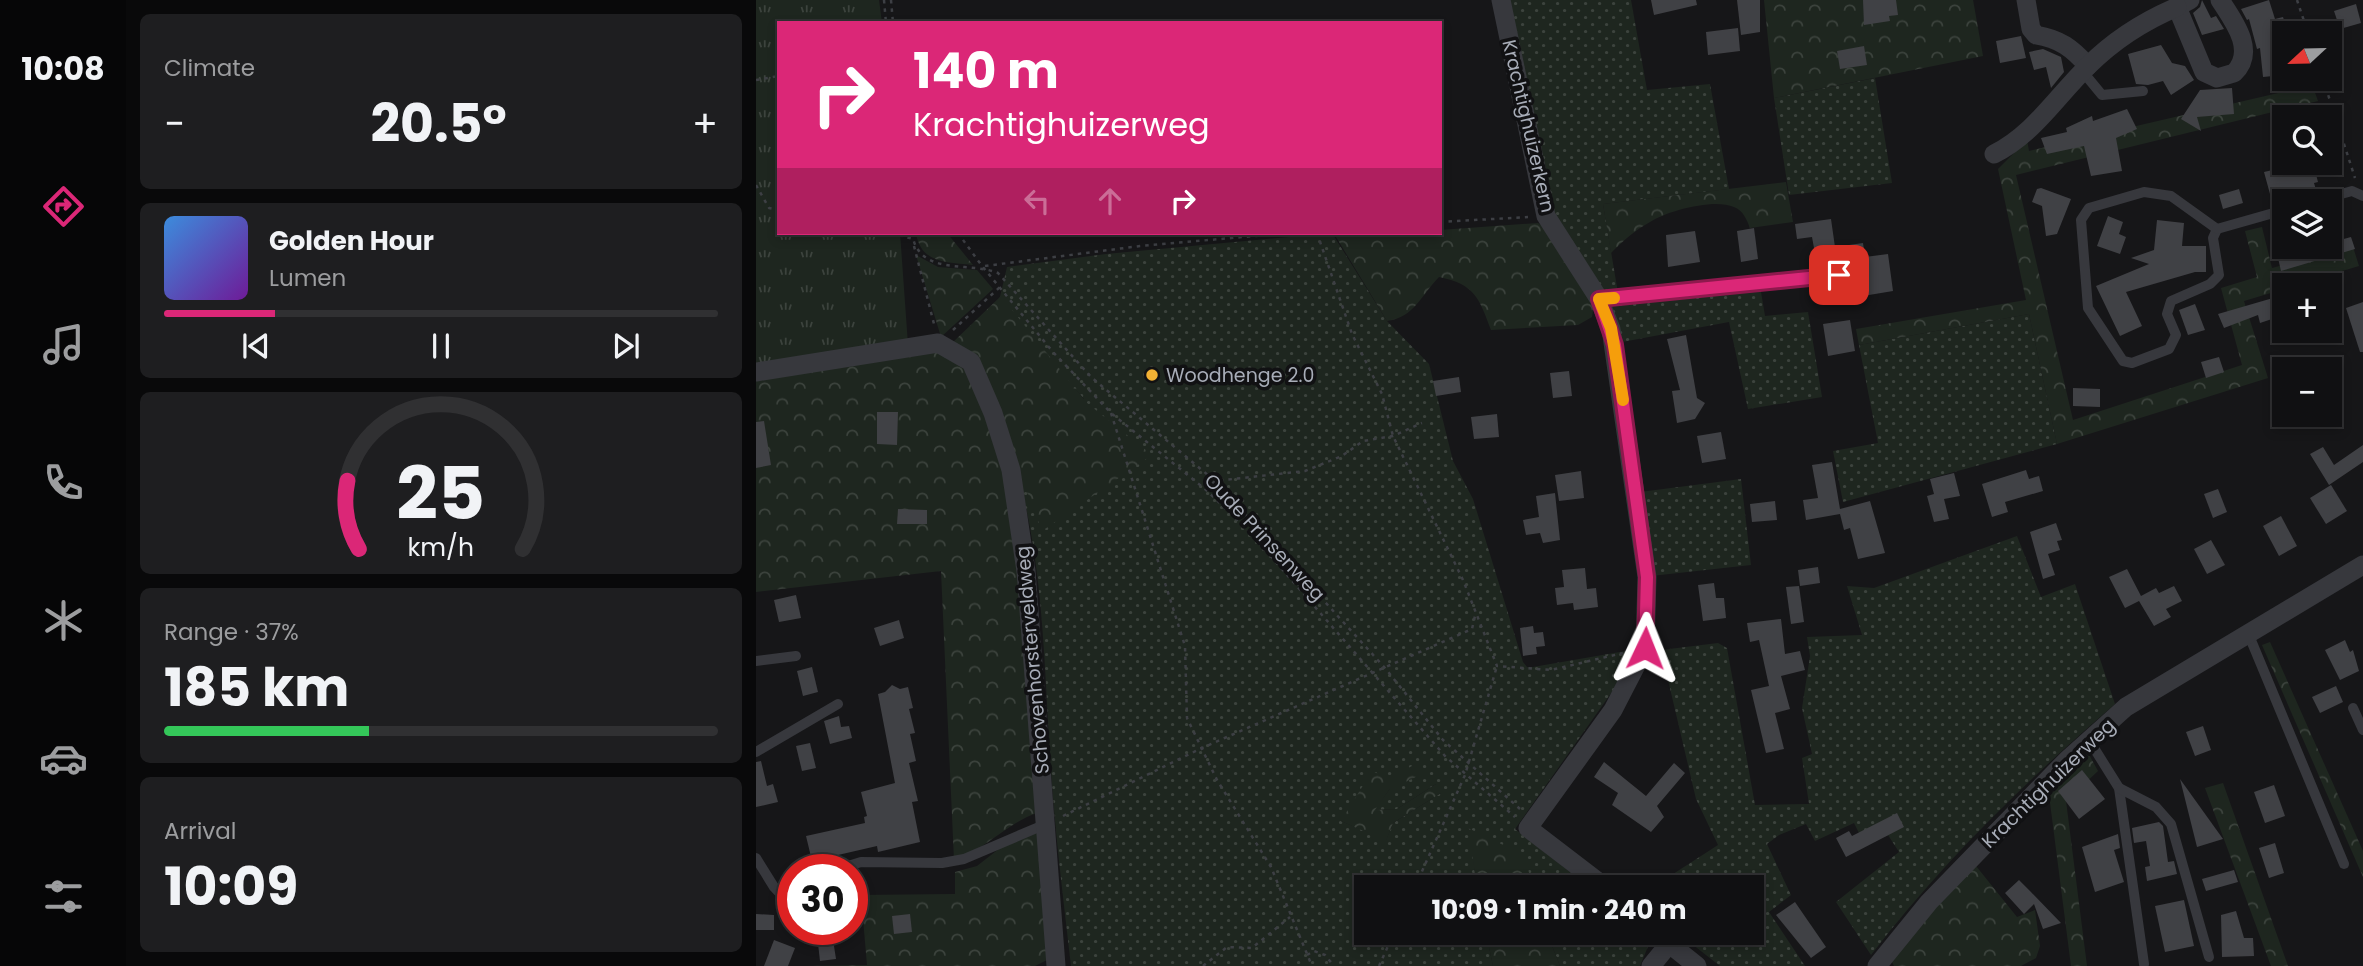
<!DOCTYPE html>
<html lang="en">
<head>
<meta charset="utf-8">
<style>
	:root { --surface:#101012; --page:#1e1e20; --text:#f1f3f6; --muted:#9c9d9f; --line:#303032; --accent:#db2777 }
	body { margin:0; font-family:Poppins,sans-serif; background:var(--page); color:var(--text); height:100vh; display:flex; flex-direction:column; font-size:26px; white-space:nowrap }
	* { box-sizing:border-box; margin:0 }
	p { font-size:23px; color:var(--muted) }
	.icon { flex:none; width:38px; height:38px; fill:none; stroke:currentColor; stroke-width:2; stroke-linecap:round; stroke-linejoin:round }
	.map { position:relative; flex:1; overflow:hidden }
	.drawer { display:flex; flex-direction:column; gap:14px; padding:14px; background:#09090a; width:630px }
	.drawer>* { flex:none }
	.top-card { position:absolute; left:21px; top:21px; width:665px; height:214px; border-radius:0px; box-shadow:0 4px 10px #0003,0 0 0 2px var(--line); background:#db2777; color:#fff; overflow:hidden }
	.needle { width:46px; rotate:248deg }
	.controls { position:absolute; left:1516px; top:21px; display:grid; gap:14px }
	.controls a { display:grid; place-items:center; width:70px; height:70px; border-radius:0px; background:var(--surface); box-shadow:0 4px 10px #0003,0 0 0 2px var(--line); font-size:35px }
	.speed { position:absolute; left:21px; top:854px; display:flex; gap:14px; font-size:35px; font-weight:700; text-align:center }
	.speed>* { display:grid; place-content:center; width:91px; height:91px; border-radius:50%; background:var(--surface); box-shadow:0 4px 10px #0003,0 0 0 2px var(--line); line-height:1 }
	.speed .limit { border:10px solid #d22; background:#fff; color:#111 }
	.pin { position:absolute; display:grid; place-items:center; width:60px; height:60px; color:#fff; margin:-30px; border-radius:14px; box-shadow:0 4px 10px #0006 }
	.me { position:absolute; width:77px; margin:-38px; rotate:2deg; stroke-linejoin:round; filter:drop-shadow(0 0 5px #0008) }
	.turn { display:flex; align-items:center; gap:24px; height:147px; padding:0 21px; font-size:32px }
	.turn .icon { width:91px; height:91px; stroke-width:2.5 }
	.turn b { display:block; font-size:49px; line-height:60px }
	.lanes { display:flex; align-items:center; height:66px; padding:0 21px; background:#0003; justify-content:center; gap:35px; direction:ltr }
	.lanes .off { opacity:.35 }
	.big { font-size:52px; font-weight:700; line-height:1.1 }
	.drawer .widget { flex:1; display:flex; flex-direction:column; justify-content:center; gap:10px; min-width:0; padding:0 24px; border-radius:10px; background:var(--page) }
	.drawer .dial { align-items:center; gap:0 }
	.dial svg { height:182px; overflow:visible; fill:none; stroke:var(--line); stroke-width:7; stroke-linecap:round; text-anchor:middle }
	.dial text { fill:var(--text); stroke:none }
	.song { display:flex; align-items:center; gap:21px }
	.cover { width:84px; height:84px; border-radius:10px; background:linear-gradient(135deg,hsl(210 70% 55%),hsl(280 70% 35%)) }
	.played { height:7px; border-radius:4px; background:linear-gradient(90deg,var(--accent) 20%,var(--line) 20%) }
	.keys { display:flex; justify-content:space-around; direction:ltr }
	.heat { display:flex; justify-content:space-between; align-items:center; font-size:38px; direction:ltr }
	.charge { height:10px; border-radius:5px; background:linear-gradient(90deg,#34c759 37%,var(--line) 0) }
	.trip { position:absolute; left:598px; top:875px; width:410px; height:70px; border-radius:0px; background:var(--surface); box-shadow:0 4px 10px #0003,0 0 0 2px var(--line); font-weight:700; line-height:70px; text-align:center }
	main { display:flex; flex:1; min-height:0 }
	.dock { display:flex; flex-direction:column; width:126px; justify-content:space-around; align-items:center; background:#060607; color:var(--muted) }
	.dock .icon { width:49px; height:49px }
	.dock .active { color:var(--accent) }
	.dock b { font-size:32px; color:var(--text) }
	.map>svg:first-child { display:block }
	.grass { fill:url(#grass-dots); fill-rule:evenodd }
	.forest { fill:url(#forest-crowns) }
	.park { fill:url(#park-tufts) }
	.building { fill:#404145 }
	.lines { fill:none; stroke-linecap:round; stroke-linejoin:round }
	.path { stroke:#3d3f44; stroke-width:2.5; stroke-dasharray:3.5 5; stroke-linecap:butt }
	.service { stroke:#37383d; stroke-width:10 }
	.minor { stroke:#37383d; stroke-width:19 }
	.route-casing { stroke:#8e194d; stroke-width:18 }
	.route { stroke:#db2777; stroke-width:12 }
	.slow { stroke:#f59e0b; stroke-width:12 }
	.poi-dot { fill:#f2b134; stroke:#111113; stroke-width:2.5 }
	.labels { text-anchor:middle; stroke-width:7; stroke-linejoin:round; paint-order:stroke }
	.street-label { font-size:19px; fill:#a8adb8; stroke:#111113 }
	.poi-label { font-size:19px; fill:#a8adb8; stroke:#111113; text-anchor:start }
</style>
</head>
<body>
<main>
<nav class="dock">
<b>10:08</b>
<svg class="icon active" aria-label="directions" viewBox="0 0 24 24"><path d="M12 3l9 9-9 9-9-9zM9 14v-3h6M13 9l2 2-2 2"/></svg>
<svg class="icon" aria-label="music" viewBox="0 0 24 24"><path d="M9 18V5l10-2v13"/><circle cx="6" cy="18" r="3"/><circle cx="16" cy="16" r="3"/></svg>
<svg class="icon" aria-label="phone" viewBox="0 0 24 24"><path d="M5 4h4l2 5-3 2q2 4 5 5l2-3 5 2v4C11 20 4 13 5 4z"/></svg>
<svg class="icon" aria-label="climate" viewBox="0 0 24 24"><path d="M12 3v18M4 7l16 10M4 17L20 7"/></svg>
<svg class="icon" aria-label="car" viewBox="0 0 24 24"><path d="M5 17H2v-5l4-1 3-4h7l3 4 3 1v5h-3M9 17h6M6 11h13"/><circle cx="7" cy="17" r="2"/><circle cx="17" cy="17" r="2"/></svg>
<svg class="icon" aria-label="filters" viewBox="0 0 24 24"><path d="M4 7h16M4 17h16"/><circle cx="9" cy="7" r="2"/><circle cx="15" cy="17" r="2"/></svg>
</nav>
<section class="drawer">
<div class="widget"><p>Climate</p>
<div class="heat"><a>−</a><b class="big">20.5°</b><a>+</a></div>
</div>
<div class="widget">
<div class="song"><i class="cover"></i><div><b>Golden Hour</b><p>Lumen</p></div></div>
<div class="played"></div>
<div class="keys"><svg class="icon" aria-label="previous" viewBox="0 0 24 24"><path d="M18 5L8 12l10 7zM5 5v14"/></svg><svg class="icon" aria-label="pause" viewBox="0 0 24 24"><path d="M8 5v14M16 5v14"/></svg><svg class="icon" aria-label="next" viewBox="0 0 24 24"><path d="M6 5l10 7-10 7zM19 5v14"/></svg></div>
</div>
<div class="widget dial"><svg viewBox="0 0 100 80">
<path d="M14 69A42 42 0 1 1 86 69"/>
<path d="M14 69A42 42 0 0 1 9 39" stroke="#db2777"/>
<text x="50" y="56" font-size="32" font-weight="700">25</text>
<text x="50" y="72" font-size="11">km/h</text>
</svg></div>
<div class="widget"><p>Range · 37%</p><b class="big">185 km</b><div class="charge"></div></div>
<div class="widget"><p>Arrival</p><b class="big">10:09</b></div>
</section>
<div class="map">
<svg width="1607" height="966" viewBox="0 0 1607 966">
	<defs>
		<pattern id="grass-dots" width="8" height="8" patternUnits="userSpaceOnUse" patternTransform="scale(1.75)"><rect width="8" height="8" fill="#1e261f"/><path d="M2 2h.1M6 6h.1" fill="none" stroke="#3c433d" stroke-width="1.8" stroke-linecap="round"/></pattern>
		<pattern id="forest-crowns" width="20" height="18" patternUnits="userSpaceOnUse" patternTransform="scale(1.75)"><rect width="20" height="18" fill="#1e261f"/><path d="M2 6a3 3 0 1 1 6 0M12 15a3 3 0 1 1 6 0" fill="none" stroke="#3c433d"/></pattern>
		<pattern id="park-tufts" width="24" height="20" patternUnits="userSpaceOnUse" patternTransform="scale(1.75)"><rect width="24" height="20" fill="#1e261f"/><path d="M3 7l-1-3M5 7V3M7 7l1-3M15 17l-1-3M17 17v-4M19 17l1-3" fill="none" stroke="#3c433d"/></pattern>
	</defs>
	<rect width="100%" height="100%" fill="#161618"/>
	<g class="grass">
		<path d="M753,0H875L891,90L954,84L973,189L847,204L863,299L1003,280L1009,316L1052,312L1066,397L992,409L973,322L866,342L807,233L788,188Z"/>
		<path d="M1119,78L1136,183L1033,195L1018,98Z"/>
		<path d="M576,233L631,321L673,364L697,461L717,499L767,662L771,667H777L887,648L759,829L833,887H777L713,828L721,887H611V933H730L737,966H315C307,896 298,825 294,755C288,659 287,563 261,471L328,399L243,301L251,267L350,254ZM661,763L633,790L618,810L641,809L680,784L685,793L637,823L630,840L585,821Z"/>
		<path d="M1273,314L1301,444L1087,502L1077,451L1122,443L1103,345Z"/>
		<path d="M985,479L995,565L895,576L884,492Z"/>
		<path d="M1261,536L1285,597L1319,584L1359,704C1270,781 1186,862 1115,955L1080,902L1143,852L1132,835L1109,845L1098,823L1059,841L1050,824L1023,835L1011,844L1035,895L1013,912L1049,966H964L922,933H996V887H897L962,845L940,799L905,650L962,643L971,648L999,805L1053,804L1046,758L1056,754L1046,708L1054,656L1051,637L1106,635L1091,586L1118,588Z"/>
		<path d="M791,933H881L893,944L884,966H804Z"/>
	</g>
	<g class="forest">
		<path d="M1008,0H1217L1227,56L1018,98Z"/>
		<path d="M1536,79H1554L1562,101L1260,175L1317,420L1486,365L1465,288L1501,277L1489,231L1506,227L1516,268L1597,247L1603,266L1539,285H1528V289L1488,301L1512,378L1301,444L1273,314L1103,345L1100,329L1270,300L1242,169L1271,140L1273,151L1539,89Z"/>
		<path d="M1030,182L1037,222L994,228C991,220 987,210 978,207C958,198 911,211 894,222C879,230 867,241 855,253L847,204Z"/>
		<path d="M782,223L795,232L838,304L836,317L822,325L735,330C723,298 719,284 683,277C665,295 659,317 631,321L580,237L684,233V230Z"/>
		<path d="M160,233H191L217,265C191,262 165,264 160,233Z"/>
		<path d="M160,255L182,267L221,270L237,289L185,337Z"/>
		<path d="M245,296L331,403L396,455L286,531L230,386L195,344Z"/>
		<path d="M187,349L212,365L250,472L266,571L283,812C249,824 231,849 198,860L185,571L0,592V379Z"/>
		<path d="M1514,642L1607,851V877L1506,645Z"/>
		<path d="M1331,751L1342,771L1310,801L1331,966H1315L1292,787Z"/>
		<path d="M661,763L670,772L633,790L619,810L641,809L680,784L688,787L685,793L637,823L630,841L585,821L616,771L634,779Z"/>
		<path d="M1467,783L1532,966H1515L1449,788Z"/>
		<path d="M712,828L768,855L777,887H721Z"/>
		<path d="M267,830L286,831L291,960L279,966H47L111,965L105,895L199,894V872L221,866Z"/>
		<path d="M1216,861L1261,917L1279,910L1284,946L1280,958L1265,966H1138L1134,958Z"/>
		<path d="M730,933H791L804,966H737Z"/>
	</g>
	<path class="park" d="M0,0H123L126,23H23V233H144L152,345L0,363Z"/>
	<g class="building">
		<path d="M895,0H940L941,5L898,15Z"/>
		<path d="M981,0H1004V32L985,35Z"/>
		<path d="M1107,0H1140L1142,15L1133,16L1134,21L1108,25Z"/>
		<path d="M1446,0L1455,18L1460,16L1468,29L1446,35L1437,13L1444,7Z"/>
		<path d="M1513,0L1519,19L1527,17L1532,33H1528V75L1507,77L1504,48L1501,49L1493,19L1491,20L1485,9Z"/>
		<path d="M1600,4L1605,23L1584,29L1578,11Z"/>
		<path d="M982,28L984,51L952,55L950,32Z"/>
		<path d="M1265,36L1270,58L1244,63L1240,41Z"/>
		<path d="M1405,45L1416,63L1429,66L1438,80L1415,95L1407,81L1392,85L1380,84L1372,54Z"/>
		<path d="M1108,46L1111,65L1084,69L1081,51Z"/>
		<path d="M1287,49L1305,57L1308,72L1295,88L1290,67L1278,70L1273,52Z"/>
		<path d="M1476,88L1478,114L1441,117L1445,131L1425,119L1444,90Z"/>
		<path d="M1371,109L1381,129L1360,138L1366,171L1335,176L1328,146L1291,154L1285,138L1311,132L1310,128L1336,116L1337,121Z"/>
		<path d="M1546,163H1557L1562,182L1558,183L1561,193L1517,205L1508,172Z"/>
		<path d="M1285,188L1315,199L1301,234L1290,236L1286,206L1276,202L1281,189Z"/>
		<path d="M1483,189L1487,203L1467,209L1463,195Z"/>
		<path d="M1352,216L1367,222L1363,234L1370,237L1364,254L1341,246Z"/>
		<path d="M1075,219L1079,247L1107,243L1109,257L1132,254L1137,291L1095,298L1091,268L1062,270L1056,237L1041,239L1039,224Z"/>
		<path d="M1401,220L1428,223L1426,246H1450V272H1439L1370,292L1386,326L1364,336L1340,286L1393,264L1375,258L1398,250Z"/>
		<path d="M998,228L1002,259L985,262L981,231Z"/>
		<path d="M939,231L944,262L912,267L910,235Z"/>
		<path d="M1595,237L1599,249L1525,271L1522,258L1560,247H1573V243Z"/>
		<path d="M1517,298L1522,317L1504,323L1502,315L1468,328L1462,314Z"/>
		<path d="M1607,302V352H1604L1590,308Z"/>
		<path d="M1439,304L1449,330L1432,335L1423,310Z"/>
		<path d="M1094,320L1099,351L1072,356L1067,324Z"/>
		<path d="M930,335L941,398L949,403L939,419L921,423L916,391L924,390L911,339Z"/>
		<path d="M1463,357L1468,372L1450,378L1445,362Z"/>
		<path d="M813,371L816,396L797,398L794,373Z"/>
		<path d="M703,377L705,392L680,396L677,381Z"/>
		<path d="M1317,388L1344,389V407L1317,406Z"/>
		<path d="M121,412H142L141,445L121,444Z"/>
		<path d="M741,414L743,437L718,439L715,417Z"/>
		<path d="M8,421L15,465L0,468V422Z"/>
		<path d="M965,432L970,459L946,463L941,436Z"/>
		<path d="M1607,445V462L1573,485L1554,454L1567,447L1578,465Z"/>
		<path d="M1076,462L1084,509L1114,501L1129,553L1102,559L1094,528L1088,530L1084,514L1050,520L1047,500L1062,498L1056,465Z"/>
		<path d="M1270,470L1273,479L1283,476L1287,491L1249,502L1252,512L1236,517L1226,484Z"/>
		<path d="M825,471L828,498L803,501L799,475Z"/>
		<path d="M1198,473L1204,496L1188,499L1193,519L1178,522L1171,496L1178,494L1174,479Z"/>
		<path d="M1575,485L1591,511L1570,524L1554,498Z"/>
		<path d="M1462,489L1471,512L1457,518L1448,494Z"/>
		<path d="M799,493L804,540L787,543L784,533L770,535L767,520L783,517L780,496Z"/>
		<path d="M1019,501L1021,520L996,522L994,504Z"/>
		<path d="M142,509L171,510V524H141Z"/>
		<path d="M1525,516L1541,546L1523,556L1507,526Z"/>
		<path d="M1300,523L1306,540L1301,541L1304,550L1292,554L1299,575L1287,579L1274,532Z"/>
		<path d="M1455,540L1469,565L1451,574L1438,549Z"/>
		<path d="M1062,567L1064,583L1044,586L1042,570Z"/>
		<path d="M829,568L831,589L840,588L842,607L818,610L817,603L801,605L799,588L808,587L806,570Z"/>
		<path d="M1371,569L1385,596L1400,588L1403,593L1418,586L1426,601L1410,609L1415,617L1398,626L1383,601L1369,608L1353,577Z"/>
		<path d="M958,583L960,598H968L970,618L947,621L942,585Z"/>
		<path d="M1043,586L1048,622L1035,624L1030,587Z"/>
		<path d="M40,595L45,618L23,622L18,600Z"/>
		<path d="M1025,619L1029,654L1044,651L1049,670L1025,676L1034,709L1019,713L1028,749L1010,753L995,690L1013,686L1003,640L994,642L991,623Z"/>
		<path d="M143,620L148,638L124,646L118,628Z"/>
		<path d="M777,626L778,633L787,632L789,646L780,647L781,654L767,656L764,628Z"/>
		<path d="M1589,640L1594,652L1597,650L1603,671L1584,680L1569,650Z"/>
		<path d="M56,667L62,692L47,696L41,671Z"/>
		<path d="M136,685L144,689L152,687L157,708L153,709L159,733L154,734L160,761L153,763L162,801L156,802L164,842L122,852L121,846L56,861L50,836L109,823L108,817L111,816L105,792L139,783L122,694L129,692Z"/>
		<path d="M1580,686L1587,702L1564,713L1556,697Z"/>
		<path d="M83,716L85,727L93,726L96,738L74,744L68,721Z"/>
		<path d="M1447,726L1455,750L1439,756L1430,732Z"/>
		<path d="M54,743L60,768L46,771L40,746Z"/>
		<path d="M5,761L11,786L17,784L22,802L0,807V762Z"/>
		<path d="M848,762L890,796L918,763L929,773L901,806L908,817L895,832L856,805L862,793L838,777Z"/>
		<path d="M1326,770L1349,799L1323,819L1302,791Z"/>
		<path d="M1424,779L1467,839L1441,847Z"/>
		<path d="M1518,785L1529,816L1509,823L1498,792Z"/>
		<path d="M1141,813L1148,827L1090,857L1080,838L1093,831L1096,836Z"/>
		<path d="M1403,822L1407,826L1412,862L1418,861L1421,874L1391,881L1389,867L1394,866L1390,841L1378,843L1376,828Z"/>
		<path d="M1362,834L1364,848L1358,850L1368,882L1339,892L1326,847Z"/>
		<path d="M1519,843L1528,873L1513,878L1503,848Z"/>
		<path d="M1478,870L1482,882L1450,891L1446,879Z"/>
		<path d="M1263,880L1274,891L1305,923L1287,929L1278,904L1268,914L1249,893Z"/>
		<path d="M1428,900L1438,946L1409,952L1399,906Z"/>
		<path d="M1039,902L1070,947L1055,958L1020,915Z"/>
		<path d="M1480,911L1488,938H1497L1498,956L1466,957L1465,915Z"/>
		<path d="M0,914L18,915V930H0Z"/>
		<path d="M154,914L156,932L138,934L136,916Z"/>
		<path d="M76,933L80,959L64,961L61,935Z"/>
		<path d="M18,940L39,948L32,966H8Z"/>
	</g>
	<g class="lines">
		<g class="path">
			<path d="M128,0L130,23"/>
			<path d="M135,0L137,23"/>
			<path d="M1541,0L1552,33"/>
			<path d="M1567,79L1599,178"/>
			<path d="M0,80L23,76"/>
			<path d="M0,185L13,208L23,210"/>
			<path d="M684,222L772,217"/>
			<path d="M135,233L157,239"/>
			<path d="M156,233C162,277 213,261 242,273L335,377L459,481L629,668L687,740L764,809"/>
			<path d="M202,233L226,266L297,352L355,413L449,489L491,529L689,756L759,817"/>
			<path d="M561,233L596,334L626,394L637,436L707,580L741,666L795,670L867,653"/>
			<path d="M158,246L178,324"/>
			<path d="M229,266L384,246L533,233"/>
			<path d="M197,330L244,287"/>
			<path d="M355,413L429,646L431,718L461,780L515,867L556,966"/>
			<path d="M450,489L459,481L549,471L586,456L607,441L637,436L666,423"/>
			<path d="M307,816L446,748L716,629L719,616"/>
			<path d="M659,887L709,775L741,666"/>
			<path d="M551,955L558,951L569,955L578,966"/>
			<path d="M447,966L471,947L496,948L534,917"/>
			<path d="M623,966L638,933"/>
		</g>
		<g class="service">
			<path d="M1327,72L1346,95L1387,91"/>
			<path d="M1388,192L1415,196L1461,229L1457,238L1463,275L1454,284L1415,301L1411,314L1420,335L1413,349L1376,363L1367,361L1332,308L1325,220L1333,208Z"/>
			<path d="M1560,201L1596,191L1607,196"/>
			<path d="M1461,229L1528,210"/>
			<path d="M843,299L1083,275"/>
			<path d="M1492,633L1588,864"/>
			<path d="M0,661L40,656"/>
			<path d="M1597,708L1607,730"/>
			<path d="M1333,740L1363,788L1388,964"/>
			<path d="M0,752L82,704"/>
			<path d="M1363,788L1400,807L1415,824L1453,957"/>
			<path d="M0,858L18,887L37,907"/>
			<path d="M79,870L105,862L186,863L208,859L290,824"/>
		</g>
		<g class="minor">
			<path d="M745,0L790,216L843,299L855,329L891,577L889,648L857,710L772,828L849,887"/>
			<path d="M1270,0L1275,29L1280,35C1304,39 1316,48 1332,66"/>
			<path d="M1434,0L1421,7L1448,72L1461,78L1478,73C1501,51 1477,20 1464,0"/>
			<path d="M1238,154C1278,134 1301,96 1332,66C1357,41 1388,21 1421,7"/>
			<path d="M0,372L182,343L215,362L237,413L255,470L270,571L300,966"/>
			<path d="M900,933L941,966"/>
			<path d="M895,966L913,944"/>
			<path d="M1121,966L1173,902L1311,760L1370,707L1607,565"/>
		</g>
	</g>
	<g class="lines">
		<defs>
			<path id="route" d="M889,648L891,577L859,345L843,299L1083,275"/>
		</defs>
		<use href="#route" class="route-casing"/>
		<use href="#route" class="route"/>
		<path class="slow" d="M858,298L843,299L855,328L867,400"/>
	</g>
	<circle class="poi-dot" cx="396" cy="375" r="7"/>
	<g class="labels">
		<g class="street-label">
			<text transform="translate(773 126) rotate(77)" y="7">Krachtighuizerkern</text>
			<text transform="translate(509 537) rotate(47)" y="7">Oude Prinsenweg</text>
			<text transform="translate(276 660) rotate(-95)" y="7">Schovenhorsterveldweg</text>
			<text transform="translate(1292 783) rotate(-44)" y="7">Krachtighuizerweg</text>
		</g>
		<g class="poi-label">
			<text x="410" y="382">Woodhenge 2.0</text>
		</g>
	</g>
</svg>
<div class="controls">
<a><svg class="needle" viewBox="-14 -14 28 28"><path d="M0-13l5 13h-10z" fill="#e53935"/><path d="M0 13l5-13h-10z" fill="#9c9d9f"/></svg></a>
<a><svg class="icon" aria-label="search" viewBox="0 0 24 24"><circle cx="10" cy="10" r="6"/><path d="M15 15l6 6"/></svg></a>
<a><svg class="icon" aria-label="layers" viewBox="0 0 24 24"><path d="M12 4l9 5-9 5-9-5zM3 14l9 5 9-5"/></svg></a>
<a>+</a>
<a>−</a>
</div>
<div class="speed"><div class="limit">30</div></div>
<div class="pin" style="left:1083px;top:275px;background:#d93025"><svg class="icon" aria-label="arrive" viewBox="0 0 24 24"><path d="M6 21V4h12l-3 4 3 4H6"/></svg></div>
<svg class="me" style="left:889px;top:648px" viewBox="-20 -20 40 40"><path d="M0-17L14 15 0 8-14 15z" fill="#db2777" stroke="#fff" stroke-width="4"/></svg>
<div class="trip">10:09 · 1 min · 240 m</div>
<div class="top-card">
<div class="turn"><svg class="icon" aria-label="right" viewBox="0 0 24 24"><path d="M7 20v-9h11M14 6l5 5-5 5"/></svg><div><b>140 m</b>Krachtighuizerweg</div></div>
<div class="lanes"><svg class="icon off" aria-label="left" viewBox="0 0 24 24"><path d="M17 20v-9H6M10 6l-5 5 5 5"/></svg><svg class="icon off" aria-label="ahead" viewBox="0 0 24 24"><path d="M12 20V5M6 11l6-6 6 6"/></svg><svg class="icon" aria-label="right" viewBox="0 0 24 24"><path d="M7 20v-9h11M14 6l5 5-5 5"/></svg></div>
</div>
</div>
</main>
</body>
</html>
